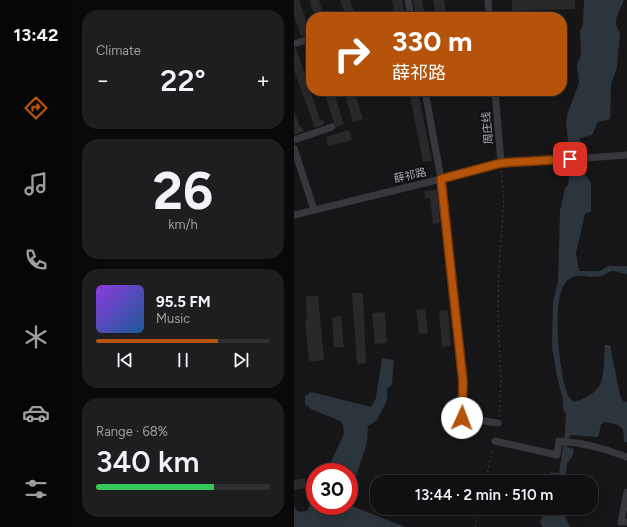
<!DOCTYPE html>
<html lang="en">
<head>
<meta charset="utf-8">
<style>
	:root { --surface:#101012; --page:#1e1e20; --text:#f1f3f6; --muted:#9c9d9f; --line:#303032; --accent:#b45309 }
	body { margin:0; font-family:Figtree,"Noto Sans SC",sans-serif; background:var(--page); color:var(--text); height:100vh; display:flex; flex-direction:column; font-size:15px; white-space:nowrap }
	* { box-sizing:border-box; margin:0 }
	p { font-size:13px; color:var(--muted) }
	.icon { flex:none; width:22px; height:22px; fill:none; stroke:currentColor; stroke-width:2; stroke-linecap:round; stroke-linejoin:round }
	.map { position:relative; flex:1; overflow:hidden }
	.drawer { display:flex; flex-direction:column; gap:10px; padding:10px; background:#09090a; width:222px }
	.drawer>* { flex:none }
	.banner { position:absolute; left:12px; top:12px; width:261px; height:84px; border-radius:16px; box-shadow:0 2px 10px #0003,0 0 0 1px var(--line); background:#b45309; color:#fff; overflow:hidden }
	.speed { position:absolute; left:12px; top:463px; display:flex; gap:8px; font-size:20px; font-weight:700; text-align:center }
	.speed>* { display:grid; place-content:center; width:52px; height:52px; border-radius:50%; background:var(--surface); box-shadow:0 2px 10px #0003,0 0 0 1px var(--line); line-height:1 }
	.speed .limit { border:6px solid #d22; background:#fff; color:#111 }
	.pin { position:absolute; display:grid; place-items:center; width:34px; height:34px; color:#fff; margin:-17px; border-radius:8px; box-shadow:0 2px 6px #0006 }
	.me { position:absolute; width:44px; margin:-22px; rotate:2deg; stroke-linejoin:round; filter:drop-shadow(0 0 3px #0008) }
	.turn { display:flex; align-items:center; gap:14px; height:84px; padding:0 20px; font-size:18px }
	.turn .icon { width:52px; height:52px; stroke-width:2.5 }
	.turn b { display:block; font-size:28px; line-height:34px }
	.big { font-size:30px; font-weight:600; line-height:1.1 }
	.drawer .widget { flex:1; display:flex; flex-direction:column; justify-content:center; gap:6px; min-width:0; padding:0 14px; border-radius:16px; background:var(--page) }
	.drawer .dial { align-items:center; gap:0 }
	.dial b { font-size:52px; line-height:1 }
	.song { display:flex; align-items:center; gap:12px }
	.cover { width:48px; height:48px; border-radius:6px; background:linear-gradient(135deg,hsl(270 70% 55%),hsl(210 70% 35%)) }
	.played { height:4px; border-radius:2px; background:linear-gradient(90deg,var(--accent) 70%,var(--line) 70%) }
	.keys { display:flex; justify-content:space-around; direction:ltr }
	.heat { display:flex; justify-content:space-between; align-items:center; font-size:22px; direction:ltr }
	.charge { height:6px; border-radius:3px; background:linear-gradient(90deg,#34c759 68%,var(--line) 0) }
	.trip { position:absolute; left:76px; top:475px; width:228px; height:40px; border-radius:16px; background:var(--surface); box-shadow:0 2px 10px #0003,0 0 0 1px var(--line); font-weight:600; line-height:40px; text-align:center }
	main { display:flex; flex:1; min-height:0 }
	.tab-bar { display:flex; flex-direction:column; width:72px; justify-content:space-around; align-items:center; background:#060607; color:var(--muted) }
	.tab-bar .icon { width:28px; height:28px }
	.tab-bar .current { color:var(--accent) }
	.tab-bar b { font-size:18px; color:var(--text) }
	.map>svg:first-child { display:block }
	.water { fill:#2c353c }
	.building { fill:#29292c }
	.lines { fill:none; stroke-linecap:round; stroke-linejoin:round }
	.path { stroke:#3d3f44; stroke-width:1; stroke-dasharray:2 3; stroke-linecap:butt }
	.minor { stroke:#37383d; stroke-width:7 }
	.route-casing { stroke:#753606; stroke-width:10 }
	.route { stroke:#b45309; stroke-width:7 }
	.labels { text-anchor:middle; stroke-width:4; stroke-linejoin:round; paint-order:stroke }
	.street-label { font-size:11px; fill:#a8adb8; stroke:#111113 }
</style>
</head>
<body>
<main>
<nav class="tab-bar">
<b>13:42</b>
<svg class="icon current" aria-label="directions" viewBox="0 0 24 24"><path d="M12 3l9 9-9 9-9-9zM9 14v-3h6M13 9l2 2-2 2"/></svg>
<svg class="icon" aria-label="music" viewBox="0 0 24 24"><path d="M9 18V5l10-2v13"/><circle cx="6" cy="18" r="3"/><circle cx="16" cy="16" r="3"/></svg>
<svg class="icon" aria-label="phone" viewBox="0 0 24 24"><path d="M5 4h4l2 5-3 2q2 4 5 5l2-3 5 2v4C11 20 4 13 5 4z"/></svg>
<svg class="icon" aria-label="climate" viewBox="0 0 24 24"><path d="M12 3v18M4 7l16 10M4 17L20 7"/></svg>
<svg class="icon" aria-label="car" viewBox="0 0 24 24"><path d="M5 17H2v-5l4-1 3-4h7l3 4 3 1v5h-3M9 17h6M6 11h13"/><circle cx="7" cy="17" r="2"/><circle cx="17" cy="17" r="2"/></svg>
<svg class="icon" aria-label="filters" viewBox="0 0 24 24"><path d="M4 7h16M4 17h16"/><circle cx="9" cy="7" r="2"/><circle cx="15" cy="17" r="2"/></svg>
</nav>
<section class="drawer">
<div class="widget"><p>Climate</p>
<div class="heat"><a>−</a><b class="big">22°</b><a>+</a></div>
</div>
<div class="widget dial"><b>26</b><p>km/h</p></div>
<div class="widget">
<div class="song"><i class="cover"></i><div><b>95.5 FM</b><p>Music</p></div></div>
<div class="played"></div>
<div class="keys"><svg class="icon" aria-label="previous" viewBox="0 0 24 24"><path d="M18 5L8 12l10 7zM5 5v14"/></svg><svg class="icon" aria-label="pause" viewBox="0 0 24 24"><path d="M8 5v14M16 5v14"/></svg><svg class="icon" aria-label="next" viewBox="0 0 24 24"><path d="M6 5l10 7-10 7zM19 5v14"/></svg></div>
</div>
<div class="widget"><p>Range · 68%</p><b class="big">340 km</b><div class="charge"></div></div>
</section>
<div class="map">
<svg width="333" height="527" viewBox="0 0 333 527">
	<rect width="100%" height="100%" fill="#161618"/>
	<g class="water">
		<path d="M290,0H330C326,10 317,23 326,32L323,67L317,84L316,119L304,122L298,135L286,138L282,152L284,164L297,183V211L291,214L282,253L285,271H306L314,266H333V274C328,274 324,271 318,271C314,272 311,275 307,276C295,279 282,271 272,282C257,297 265,376 274,395C275,398 278,400 280,402C287,400 299,395 304,388C311,380 310,356 311,345H316L326,396L329,401L333,402V442H330L329,429C323,424 318,423 310,422L307,425L304,437L276,435L273,447L280,449L278,457L273,463L271,482H258L256,472L265,473L269,447L270,444L272,414L269,410V399L263,377L258,346L259,302L264,282L266,211L271,188L274,185L277,163L272,125L273,115L285,83L283,65L287,55L286,31L289,25Z"/>
		<path d="M88,358L100,360L98,384L93,389V400L83,420L74,426L73,443L57,491L58,506L111,527H0V505L2,510L7,512L13,511L21,495V506H55V472H32L50,434L49,425L46,421L17,409L11,404V396L17,392L77,407L82,398Z"/>
		<path d="M255,508H270L271,516L276,527H249L246,523L248,516L253,512Z"/>
	</g>
	<g class="building">
		<path d="M0,0H5L16,33L7,36L0,15Z"/>
		<path d="M15,0H25L30,17H21Z"/>
		<path d="M46,0H56L62,17H52Z"/>
		<path d="M98,0H108L111,17H101Z"/>
		<path d="M119,0H128L131,17H122Z"/>
		<path d="M139,0H150L153,15L142,17Z"/>
		<path d="M218,0H281V9L218,11Z"/>
		<path d="M2,48L26,120L29,119L30,124L21,128L0,70V49Z"/>
		<path d="M30,91H39L50,124L43,127L40,123Z"/>
		<path d="M50,91H60L69,119L59,122Z"/>
		<path d="M115,91H124L138,161L129,162Z"/>
		<path d="M0,111L6,127H8L10,131L0,135Z"/>
		<path d="M55,130L58,140L34,146L32,137Z"/>
		<path d="M143,190L146,223L139,224L136,198L131,199L130,191Z"/>
		<path d="M58,293H69L72,363L63,364Z"/>
		<path d="M12,296H24L30,360L15,362L11,319H13Z"/>
		<path d="M131,309L134,333L125,334L122,310Z"/>
		<path d="M154,310L157,346L148,347L145,311Z"/>
		<path d="M91,312L93,343L81,344L78,313Z"/>
		<path d="M47,316L50,347H40L38,317Z"/>
		<path d="M11,478L12,488L0,490V480Z"/>
	</g>
	<g class="lines">
		<g class="path">
			<path d="M205,417L207,382L204,314L205,267L210,199L207,170"/>
			<path d="M191,482L199,448"/>
			<path d="M181,527L185,508"/>
		</g>
		<g class="minor">
			<path d="M114,0L117,17"/>
			<path d="M194,0L195,17"/>
			<path d="M0,44L17,38"/>
			<path d="M131,91L147,179L169,382L168,418L204,423"/>
			<path d="M201,91L207,163"/>
			<path d="M0,140L38,127"/>
			<path d="M0,148L20,210"/>
			<path d="M0,215L147,179L198,165L333,155"/>
			<path d="M201,441L263,455L265,441C290,443 310,448 333,457"/>
			<path d="M333,492L327,522H333"/>
		</g>
	</g>
	<g class="lines">
		<defs>
			<path id="route" d="M168,418L169,382L147,179L207,163L276,159"/>
		</defs>
		<use href="#route" class="route-casing"/>
		<use href="#route" class="route"/>
	</g>
	<g class="labels">
		<g class="street-label">
			<text transform="translate(193 128) rotate(-95)" y="4">周庄线</text>
			<text transform="translate(116 175) rotate(-13)" y="4">薛祁路</text>
		</g>
	</g>
</svg>
<div class="speed"><div class="limit">30</div></div>
<div class="pin" style="left:276px;top:159px;background:#d93025"><svg class="icon" aria-label="arrive" viewBox="0 0 24 24"><path d="M6 21V4h12l-3 4 3 4H6"/></svg></div>
<svg class="me" style="left:168px;top:418px" viewBox="-20 -20 40 40"><circle r="19" fill="#fff"/><path d="M0-13L10 11 0 6-10 11z" fill="#b45309"/></svg>
<div class="trip">13:44 · 2 min · 510 m</div>
<div class="banner">
<div class="turn"><svg class="icon" aria-label="right" viewBox="0 0 24 24"><path d="M7 20v-9h11M14 6l5 5-5 5"/></svg><div><b>330 m</b>薛祁路</div></div>
</div>
</div>
</main>
</body>
</html>
